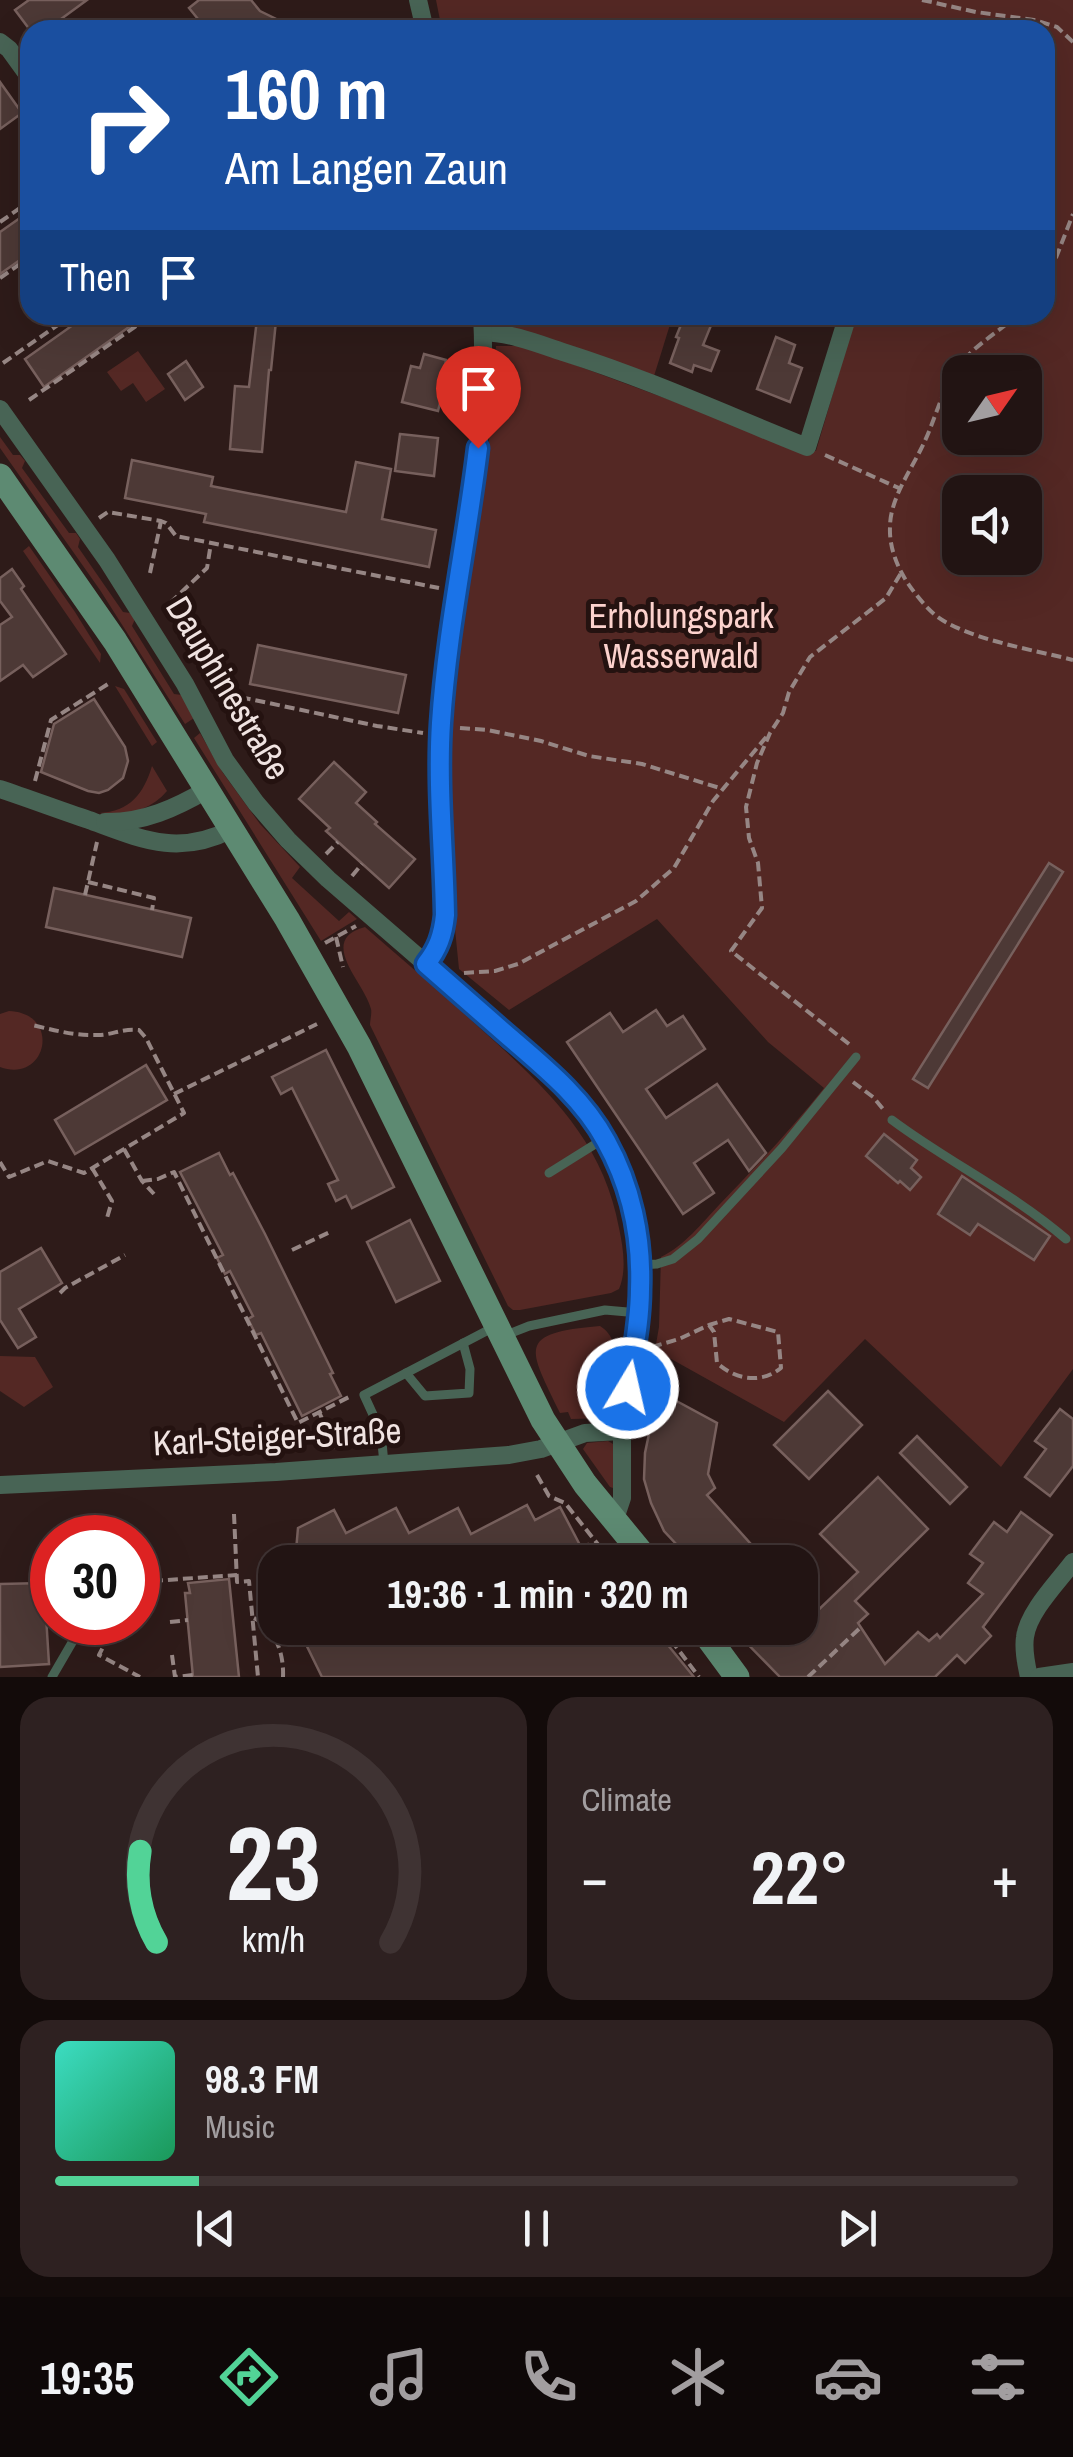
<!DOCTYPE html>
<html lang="en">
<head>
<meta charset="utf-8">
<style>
	:root { --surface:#221413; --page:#2e2121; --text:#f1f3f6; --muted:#a29ea0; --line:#3f3333; --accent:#52d397 }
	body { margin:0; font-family:"Archivo Narrow",sans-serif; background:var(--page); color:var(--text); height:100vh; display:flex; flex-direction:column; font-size:38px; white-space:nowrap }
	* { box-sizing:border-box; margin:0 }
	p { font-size:32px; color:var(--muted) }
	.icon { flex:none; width:55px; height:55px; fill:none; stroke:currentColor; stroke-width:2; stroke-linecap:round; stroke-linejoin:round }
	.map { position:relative; height:1677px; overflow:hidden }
	.panel { display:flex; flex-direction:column; gap:20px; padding:20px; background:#130b0a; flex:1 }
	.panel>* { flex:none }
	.banner { position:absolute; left:20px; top:20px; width:1035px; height:305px; border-radius:30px; box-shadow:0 10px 40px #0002,0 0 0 2px var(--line); background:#1a4fa0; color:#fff; overflow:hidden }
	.needle { width:65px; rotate:56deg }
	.buttons { position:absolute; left:942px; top:355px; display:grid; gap:20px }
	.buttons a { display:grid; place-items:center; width:100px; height:100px; border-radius:20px; background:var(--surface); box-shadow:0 10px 40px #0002,0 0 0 2px var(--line); font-size:50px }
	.speed { position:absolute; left:30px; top:1515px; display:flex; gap:20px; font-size:50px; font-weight:700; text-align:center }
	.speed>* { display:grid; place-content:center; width:130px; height:130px; border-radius:50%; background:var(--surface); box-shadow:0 10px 40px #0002,0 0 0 2px var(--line); line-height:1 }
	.speed .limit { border:15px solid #d22; background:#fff; color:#111 }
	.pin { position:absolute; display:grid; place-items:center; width:85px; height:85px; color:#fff; margin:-102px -42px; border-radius:50% 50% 50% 0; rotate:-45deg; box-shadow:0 0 10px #0007 }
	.pin .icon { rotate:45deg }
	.me { position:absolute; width:110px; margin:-55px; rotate:9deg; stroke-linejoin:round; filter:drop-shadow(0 0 8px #0008) }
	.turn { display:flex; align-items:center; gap:35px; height:210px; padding:0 40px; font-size:45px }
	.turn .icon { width:130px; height:130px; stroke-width:2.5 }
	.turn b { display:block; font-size:70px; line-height:85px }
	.then { display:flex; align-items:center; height:95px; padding:0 40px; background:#0003; gap:20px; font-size:38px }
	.big { font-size:75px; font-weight:700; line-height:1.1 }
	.panel .tile { flex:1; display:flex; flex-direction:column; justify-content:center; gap:15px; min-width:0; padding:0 35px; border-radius:30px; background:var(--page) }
	.panel .dial { align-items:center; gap:0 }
	.dial svg { height:260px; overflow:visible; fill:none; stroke:var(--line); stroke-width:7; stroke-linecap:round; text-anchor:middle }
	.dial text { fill:var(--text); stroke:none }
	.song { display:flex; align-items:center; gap:30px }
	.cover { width:120px; height:120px; border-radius:15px; background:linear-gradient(135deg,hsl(170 70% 55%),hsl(150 70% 35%)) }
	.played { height:10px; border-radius:5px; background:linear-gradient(90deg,var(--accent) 15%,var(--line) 15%) }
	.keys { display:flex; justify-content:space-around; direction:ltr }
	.heat { display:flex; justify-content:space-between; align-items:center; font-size:55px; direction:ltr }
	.panel .tiles { flex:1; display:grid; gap:20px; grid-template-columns:1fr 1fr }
	.tile:last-child { grid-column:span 2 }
	.trip { position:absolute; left:258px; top:1545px; width:560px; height:100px; border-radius:30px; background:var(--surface); box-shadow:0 10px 40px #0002,0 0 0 2px var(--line); font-weight:700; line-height:100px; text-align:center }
	.menu { display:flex; height:160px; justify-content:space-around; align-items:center; background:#0e0808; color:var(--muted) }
	.menu .icon { width:70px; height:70px }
	.menu .on { color:var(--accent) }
	.menu b { font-size:45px; color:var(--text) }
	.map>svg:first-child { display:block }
	.green { fill:#542824; fill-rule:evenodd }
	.building { fill:#4d3936; stroke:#77605d; stroke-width:2.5 }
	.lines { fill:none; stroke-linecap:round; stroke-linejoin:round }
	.path { stroke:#968684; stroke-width:4; stroke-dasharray:10 5; stroke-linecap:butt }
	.lane { stroke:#486455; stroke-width:9 }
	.street { stroke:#486455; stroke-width:18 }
	.secondary { stroke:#5d8a72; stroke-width:25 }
	.route-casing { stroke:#114b97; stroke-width:25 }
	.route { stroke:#1a73e8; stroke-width:18 }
	.labels { text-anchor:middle; stroke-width:10; stroke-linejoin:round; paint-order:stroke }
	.park-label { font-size:35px; fill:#fcd2cd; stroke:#241210 }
	.street-label { font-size:35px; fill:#f0e3e1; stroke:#241210 }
</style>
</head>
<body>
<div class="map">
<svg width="1073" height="1677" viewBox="0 0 1073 1677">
	<rect width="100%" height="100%" fill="#2e1b19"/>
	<g class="green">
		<path d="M436,0H1073V1369L1001,1467L865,1339L784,1422L655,1350L659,1327L661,1257C684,1246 702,1223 719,1205C756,1167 791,1129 824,1088L768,1042L657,919L509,1010L459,969L454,919L450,825V708L455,654L487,463L496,346H524L697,410L816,451L856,315H1045V30H442ZM960,372H1025V438H960ZM960,492H1025V558H960Z"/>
		<path d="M488,315H673L654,376L488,322Z"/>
		<path d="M138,351L165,389L146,402L133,383L121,391L107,372Z"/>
		<path d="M0,437L13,455H20L25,461L22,468L69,533H76L80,539L78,547L123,612L130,613L135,619L132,626L174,694L182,695L194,718L185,724L100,590L0,448Z"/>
		<path d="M29,546L75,612L101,654L100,663L23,551Z"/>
		<path d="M115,686L124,689L157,742L152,746Z"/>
		<path d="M200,733L223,773L260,824L300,867L292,878L339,921L349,912L357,919L321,941L194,738Z"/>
		<path d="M152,766L167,791C150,811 124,817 99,813C130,812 144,793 152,766Z"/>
		<path d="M365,927C404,961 443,994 481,1029C545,1087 603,1139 619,1228C623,1247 627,1270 619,1289L611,1293L520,1310H513L508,1306L370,1025C370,1021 372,1013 371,1009C365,983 316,940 365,927Z"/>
		<path d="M9,1011C62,1013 47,1084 0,1067V1014Z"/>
		<path d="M600,1326C628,1343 612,1390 608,1418L571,1419L568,1412L560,1413C529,1348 515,1333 600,1326Z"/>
		<path d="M0,1356L35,1357L53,1387L24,1407L0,1391Z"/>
		<path d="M608,1441L613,1444V1488L610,1487L583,1449L587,1443Z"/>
	</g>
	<g class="building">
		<path d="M29,0H87L46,30H30L15,10Z"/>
		<path d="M199,0H251L260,11L299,30H207L189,8Z"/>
		<path d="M0,82L22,113L0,129Z"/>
		<path d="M30,211V253L0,274V232Z"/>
		<path d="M87,315H146L44,387L25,359Z"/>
		<path d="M685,315H692L712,323L703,345L719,351L711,371L694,365L692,372L670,363L679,338L676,337Z"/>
		<path d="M257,319L276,321L271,370H269L262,452L230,449L235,386L249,387Z"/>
		<path d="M776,337L795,345L789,363L802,368L790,402L757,389Z"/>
		<path d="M424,354L446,360L443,374L447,375L438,411L402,402L411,366L420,368Z"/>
		<path d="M186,361L203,387L185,400L168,374Z"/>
		<path d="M400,434L438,438L434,476L395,471Z"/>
		<path d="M132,460L213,477L211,486L346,512L356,462L391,469L382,519L436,530L429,567L204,522L206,514L125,498Z"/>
		<path d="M12,569L24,586L21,589L66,654L33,677L23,665L0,681V625L12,617L0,601V578Z"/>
		<path d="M258,645L406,675L398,713L250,684Z"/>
		<path d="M94,699L125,747L128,761L123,778L108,790L99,793L88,791L41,772L54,724Z"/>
		<path d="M334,762L366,792L356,803L377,822L375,824L415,859L389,888L326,831L330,828L299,799Z"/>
		<path d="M1049,863L1063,872L928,1088L913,1079Z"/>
		<path d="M54,888L191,918L182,957L46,927Z"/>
		<path d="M656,1010L667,1026L683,1016L705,1049L646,1089L666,1118L717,1084L766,1153L749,1171L728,1140L694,1163L714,1193L683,1214L567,1042L610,1013L623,1032Z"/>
		<path d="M326,1050L394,1187L352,1208L346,1196L336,1201L328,1184L338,1180L292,1088L281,1094L272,1077Z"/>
		<path d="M146,1065L167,1100L75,1154L55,1120Z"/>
		<path d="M884,1134L917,1160L911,1168L921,1177L910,1190L900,1181L898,1183L866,1156Z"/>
		<path d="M219,1153L230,1175L233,1173L265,1234L333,1373L330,1374L341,1396L302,1416L261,1333L256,1335L248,1319L253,1316L230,1271L225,1274L217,1258L223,1255L180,1172Z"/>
		<path d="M962,1176L1050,1236L1034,1260L978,1224L970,1235L938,1214Z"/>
		<path d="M410,1220L440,1281L396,1302L367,1242Z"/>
		<path d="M41,1248L62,1283L19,1309L36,1337L18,1348L0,1320V1272Z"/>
		<path d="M658,1391L717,1423L708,1474L715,1488L707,1495L767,1562H693L664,1531L651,1503L644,1479L645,1453Z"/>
		<path d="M828,1391L862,1425L809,1479L774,1445Z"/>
		<path d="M1060,1409L1073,1419V1466L1050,1496L1025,1477L1046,1449L1035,1441Z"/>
		<path d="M917,1436L967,1487L950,1504L900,1453Z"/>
		<path d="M878,1477L928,1529L855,1601L868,1614L858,1623L885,1664L918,1632L929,1641L937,1634L940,1638L983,1594L968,1583L983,1563L970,1554L994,1522L1007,1532L1021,1512L1052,1535L983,1627L991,1636L965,1663L957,1655L935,1677H780L732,1628H771L785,1642L858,1572L820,1534Z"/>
		<path d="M527,1505L535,1520L560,1507L581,1547L588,1544L603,1562H295L298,1528L334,1510L346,1533L396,1508L409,1533L458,1508L471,1534Z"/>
		<path d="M229,1579L239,1677H193L185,1593H190L188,1583Z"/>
		<path d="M44,1583L49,1664L0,1667V1584Z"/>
		<path d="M298,1628H654L694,1677H322Z"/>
	</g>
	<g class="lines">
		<g class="path">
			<path d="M922,0L976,12L1034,20L1057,27L1073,42"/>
			<path d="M0,222L30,201"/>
			<path d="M0,278L30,257"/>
			<path d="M1045,286L1073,214"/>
			<path d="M1018,315C998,332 969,349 955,371C940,395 934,424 921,449C909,473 890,500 890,527C889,548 898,569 909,585C916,595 925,606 934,614C964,639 1035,650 1073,660"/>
			<path d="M3,363L72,315"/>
			<path d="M29,400L152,315"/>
			<path d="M825,455L901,489"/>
			<path d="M99,518L108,512L161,521L166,523L176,536L439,588"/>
			<path d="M150,573L161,521"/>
			<path d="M170,603L207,568L211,543"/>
			<path d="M226,694L377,726L423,733"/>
			<path d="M460,728L487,730L541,741L589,756L642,764L723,789"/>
			<path d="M35,781L51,720L108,684"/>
			<path d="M326,854L338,842"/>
			<path d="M352,876L362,864"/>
			<path d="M88,882L154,898L152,910"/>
			<path d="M85,895L97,842"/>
			<path d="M336,937L343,967"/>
			<path d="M325,943L356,926"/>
			<path d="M464,973L495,971L518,964L636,901L674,868L713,801L767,736"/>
			<path d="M849,1044L731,951L762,908L758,863L749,838L746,807L757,763L770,733L783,713L789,692L810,657L886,598L901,573"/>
			<path d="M853,1082L873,1097L883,1109"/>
			<path d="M174,1094L317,1024"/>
			<path d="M124,1149L142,1181L154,1194"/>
			<path d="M0,1162L9,1177L48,1161L84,1173L184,1113L146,1038L139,1030C123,1028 112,1035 98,1035C74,1036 54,1030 32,1025"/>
			<path d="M92,1168L112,1201L107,1218"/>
			<path d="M142,1181L158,1179L174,1172L298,1423L349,1397"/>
			<path d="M292,1250L332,1231"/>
			<path d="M60,1293L65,1288L125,1255"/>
			<path d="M652,1347L679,1339L709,1325L714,1332L717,1363C736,1380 761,1384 781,1368L778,1332L729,1319L709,1325"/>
			<path d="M319,1412L336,1449"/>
			<path d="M537,1475L549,1496L565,1503L612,1562"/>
			<path d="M234,1514L237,1582L249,1581L258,1677"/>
			<path d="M138,1582L237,1575"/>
			<path d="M254,1618C276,1629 284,1654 283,1677"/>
			<path d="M116,1622L99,1655L140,1677"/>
			<path d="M170,1622L188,1620"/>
			<path d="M662,1628L699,1677"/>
			<path d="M172,1655L175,1677L193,1675"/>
			<path d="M808,1677L860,1628"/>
		</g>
		<g class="lane">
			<path d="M892,1120C948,1162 1013,1193 1066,1239"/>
			<path d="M549,1173L605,1138"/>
			<path d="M640,1265L657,1264L673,1259L698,1239L782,1148L856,1057"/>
			<path d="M506,1335L529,1326L605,1310L639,1313"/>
			<path d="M406,1373L425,1396L469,1393L470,1369L463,1343"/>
			<path d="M384,1464L381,1432L364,1395L496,1326"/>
			<path d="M52,1677L84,1622"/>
		</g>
		<g class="street">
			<path d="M418,0L425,30"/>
			<path d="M0,42L9,49L30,78"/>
			<path d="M483,332C512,333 539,344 566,353C648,379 727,415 807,447L848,315"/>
			<path d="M0,409L107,560L185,684L225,760L256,803L288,840L328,879L537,1060L576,1099L605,1138L622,1172L631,1202L637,1233L641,1287L639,1313L622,1423V1498L617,1513L612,1518"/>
			<path d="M0,789C30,799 59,810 89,820C141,839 178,857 232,829"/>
			<path d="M105,822C143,823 176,808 208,789"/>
			<path d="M426,964C437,949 443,934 445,915C444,829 436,742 447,656C450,628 457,601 461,573C475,489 487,401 482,315"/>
			<path d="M0,1485L276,1472L509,1455L541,1449L585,1433L621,1431"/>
			<path d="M1029,1677C1026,1664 1023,1650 1025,1637C1028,1612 1058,1582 1073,1562"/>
			<path d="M1039,1677L1073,1672"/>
		</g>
		<g class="secondary">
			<path d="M0,476L115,641L287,919L359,1046L543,1420L585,1484L649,1562"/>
			<path d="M701,1628L737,1677"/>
		</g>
	</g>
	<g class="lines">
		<defs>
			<path id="route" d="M478,448C467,540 447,631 441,723C437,786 444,852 445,915C443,935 438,949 426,964C453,988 480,1011 507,1035C543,1066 583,1098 606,1141C631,1186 642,1238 640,1289C640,1322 633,1355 628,1388"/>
		</defs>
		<use href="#route" class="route-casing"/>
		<use href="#route" class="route"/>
	</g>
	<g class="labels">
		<g class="park-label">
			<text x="681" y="628">Erholungspark<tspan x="681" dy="40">Wasserwald</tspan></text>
		</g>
		<g class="street-label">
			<text transform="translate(228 688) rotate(59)" y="12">Dauphinestraße</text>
			<text transform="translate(277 1437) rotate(-3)" y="12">Karl-Steiger-Straße</text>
		</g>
	</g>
</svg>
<div class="buttons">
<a><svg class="needle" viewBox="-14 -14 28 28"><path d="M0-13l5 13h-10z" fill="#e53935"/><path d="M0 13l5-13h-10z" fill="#a29ea0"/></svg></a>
<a><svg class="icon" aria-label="sound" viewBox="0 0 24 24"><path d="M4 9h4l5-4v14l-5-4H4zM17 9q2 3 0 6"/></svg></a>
</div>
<div class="speed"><div class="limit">30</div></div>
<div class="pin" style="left:478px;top:448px;background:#d93025"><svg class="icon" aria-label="arrive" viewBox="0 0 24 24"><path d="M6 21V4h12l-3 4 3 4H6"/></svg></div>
<svg class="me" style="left:628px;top:1388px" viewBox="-20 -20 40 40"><circle r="17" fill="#1a73e8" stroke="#fff" stroke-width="3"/><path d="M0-11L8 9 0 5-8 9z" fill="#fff"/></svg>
<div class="trip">19:36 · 1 min · 320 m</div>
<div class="banner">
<div class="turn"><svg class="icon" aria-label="right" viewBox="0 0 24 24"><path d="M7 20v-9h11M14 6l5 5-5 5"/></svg><div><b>160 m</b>Am Langen Zaun</div></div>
<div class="then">Then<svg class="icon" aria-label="arrive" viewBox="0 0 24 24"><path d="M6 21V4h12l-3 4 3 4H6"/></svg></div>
</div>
</div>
<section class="panel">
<div class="tiles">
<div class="tile dial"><svg viewBox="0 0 100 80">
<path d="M14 69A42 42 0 1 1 86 69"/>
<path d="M14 69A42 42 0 0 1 9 41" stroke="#52d397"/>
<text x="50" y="56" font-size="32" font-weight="700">23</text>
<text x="50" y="72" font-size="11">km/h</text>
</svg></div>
<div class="tile"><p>Climate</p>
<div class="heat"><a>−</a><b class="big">22°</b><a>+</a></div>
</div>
<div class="tile">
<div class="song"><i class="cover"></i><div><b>98.3 FM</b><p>Music</p></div></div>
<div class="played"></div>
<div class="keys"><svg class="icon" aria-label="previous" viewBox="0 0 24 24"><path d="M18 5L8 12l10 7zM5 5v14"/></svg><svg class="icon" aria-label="pause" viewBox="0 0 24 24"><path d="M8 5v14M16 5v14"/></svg><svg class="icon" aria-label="next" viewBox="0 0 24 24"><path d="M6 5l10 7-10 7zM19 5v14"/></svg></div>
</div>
</div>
</section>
<nav class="menu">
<b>19:35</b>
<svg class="icon on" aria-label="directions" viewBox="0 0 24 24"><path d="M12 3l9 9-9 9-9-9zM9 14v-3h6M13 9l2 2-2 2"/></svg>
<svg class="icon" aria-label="music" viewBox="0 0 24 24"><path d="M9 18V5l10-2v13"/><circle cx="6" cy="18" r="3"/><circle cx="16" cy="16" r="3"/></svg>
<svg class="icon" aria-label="phone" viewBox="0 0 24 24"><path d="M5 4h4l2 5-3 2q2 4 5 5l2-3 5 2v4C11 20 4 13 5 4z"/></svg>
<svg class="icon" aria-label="climate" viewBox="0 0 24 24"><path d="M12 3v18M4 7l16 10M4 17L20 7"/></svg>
<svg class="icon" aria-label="car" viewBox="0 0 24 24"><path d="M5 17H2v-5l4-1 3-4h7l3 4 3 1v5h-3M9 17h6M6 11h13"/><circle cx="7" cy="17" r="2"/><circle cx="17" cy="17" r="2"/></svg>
<svg class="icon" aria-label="filters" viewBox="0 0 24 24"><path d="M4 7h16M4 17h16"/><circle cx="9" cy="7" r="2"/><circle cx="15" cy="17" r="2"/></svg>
</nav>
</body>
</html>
